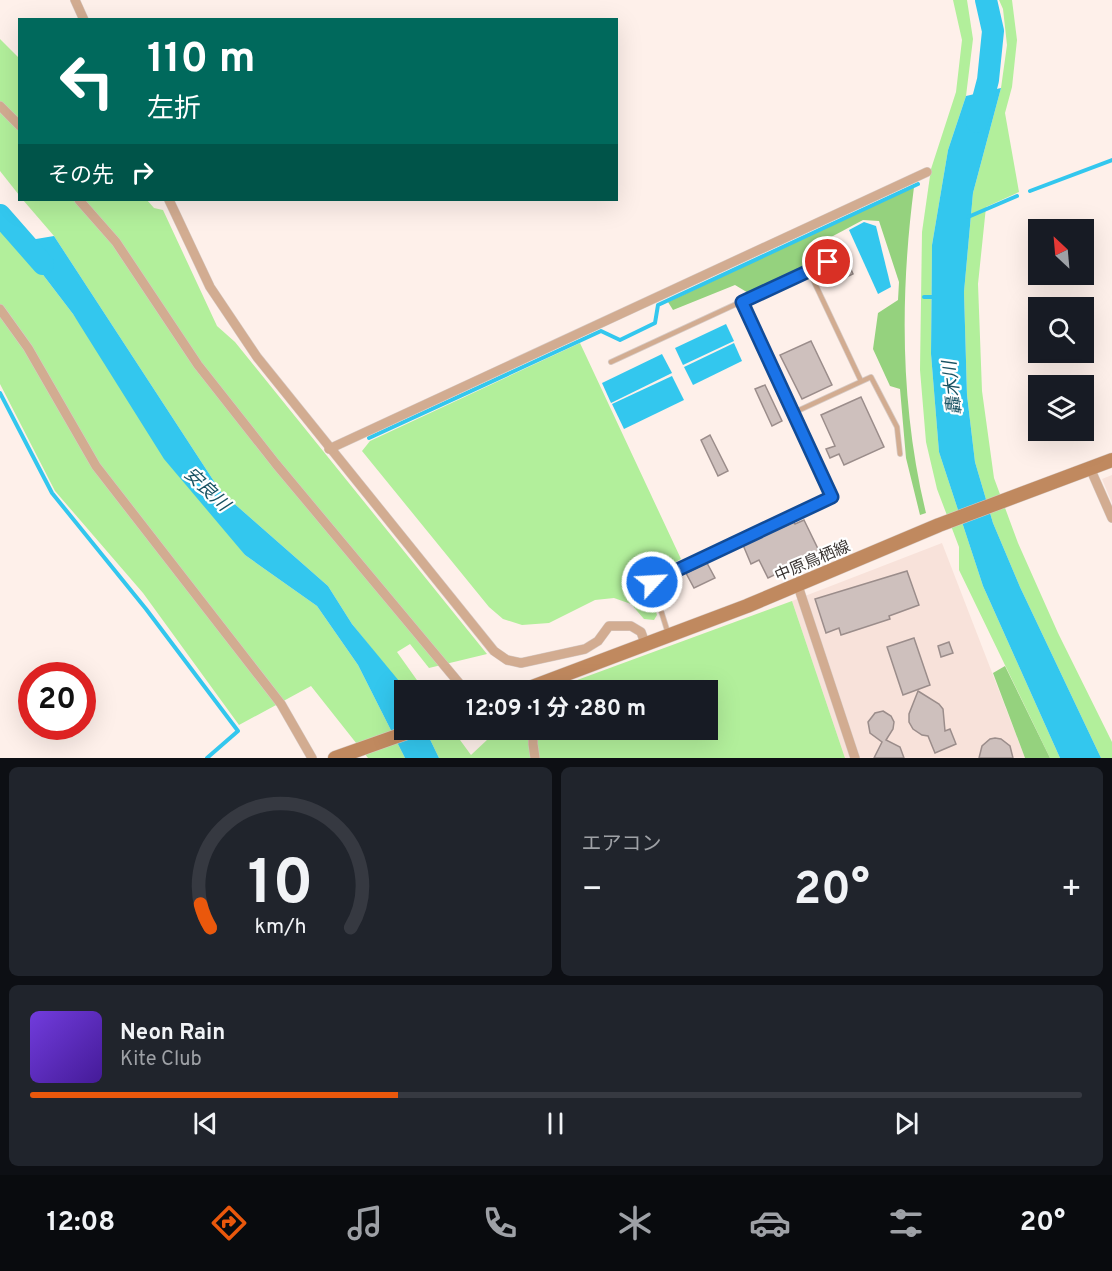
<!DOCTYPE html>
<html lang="ja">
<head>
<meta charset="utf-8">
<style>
	:root { --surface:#171b24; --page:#20242c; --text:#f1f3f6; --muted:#9ea1a6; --line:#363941; --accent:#ea580c }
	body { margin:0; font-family:Overpass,"Noto Sans JP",sans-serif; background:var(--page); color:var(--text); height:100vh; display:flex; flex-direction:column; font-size:22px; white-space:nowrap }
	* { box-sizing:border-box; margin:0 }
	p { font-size:20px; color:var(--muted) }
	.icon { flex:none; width:33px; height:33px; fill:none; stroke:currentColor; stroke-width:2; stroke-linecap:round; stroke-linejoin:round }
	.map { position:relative; height:758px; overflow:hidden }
	.panel { display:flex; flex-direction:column; gap:9px; padding:9px; background:#0d0f14; flex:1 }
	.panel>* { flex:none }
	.hud { position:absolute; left:18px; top:18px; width:600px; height:183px; border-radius:0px; box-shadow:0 6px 24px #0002; background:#00695c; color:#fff; overflow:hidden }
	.needle { width:39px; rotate:334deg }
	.controls { position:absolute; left:1028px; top:219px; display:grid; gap:12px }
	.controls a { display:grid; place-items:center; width:66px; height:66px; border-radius:0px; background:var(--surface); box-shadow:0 6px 24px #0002; font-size:30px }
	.speed { position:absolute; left:18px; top:662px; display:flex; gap:12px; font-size:30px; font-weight:700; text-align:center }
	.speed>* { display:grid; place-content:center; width:78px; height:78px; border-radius:50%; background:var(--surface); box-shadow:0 6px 24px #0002; line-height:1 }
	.speed .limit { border:9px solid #d22; background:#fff; color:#111 }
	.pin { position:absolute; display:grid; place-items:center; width:51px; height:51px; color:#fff; margin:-26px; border:3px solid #fff; border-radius:50%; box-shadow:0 2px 6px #0007 }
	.me { position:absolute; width:66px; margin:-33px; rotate:65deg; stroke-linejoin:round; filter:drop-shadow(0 0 4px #0008) }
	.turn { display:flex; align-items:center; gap:21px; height:126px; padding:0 30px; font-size:27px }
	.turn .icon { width:78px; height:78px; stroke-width:2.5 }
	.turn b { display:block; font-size:42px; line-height:51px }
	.then { display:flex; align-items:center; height:57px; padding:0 30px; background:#0003; gap:12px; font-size:22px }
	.big { font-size:45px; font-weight:700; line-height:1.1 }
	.panel .tile { flex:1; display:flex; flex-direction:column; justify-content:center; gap:9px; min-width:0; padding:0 21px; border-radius:9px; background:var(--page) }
	.panel .dial { align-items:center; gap:0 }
	.dial svg { height:156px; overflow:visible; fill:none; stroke:var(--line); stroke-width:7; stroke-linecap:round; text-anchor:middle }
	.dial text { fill:var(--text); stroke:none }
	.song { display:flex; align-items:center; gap:18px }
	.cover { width:72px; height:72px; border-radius:9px; background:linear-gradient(135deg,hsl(260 70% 55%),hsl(260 70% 35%)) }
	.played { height:6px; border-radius:3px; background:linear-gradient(90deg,var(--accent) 35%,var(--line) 35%) }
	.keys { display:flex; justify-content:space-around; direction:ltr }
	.heat { display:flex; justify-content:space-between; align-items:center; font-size:33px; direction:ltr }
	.panel .tiles { flex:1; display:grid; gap:9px; grid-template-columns:1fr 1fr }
	.tile:last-child { grid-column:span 2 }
	.trip { position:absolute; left:394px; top:680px; width:324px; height:60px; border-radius:0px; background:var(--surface); box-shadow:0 6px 24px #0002; font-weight:700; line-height:60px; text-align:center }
	.tab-bar { display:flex; height:96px; justify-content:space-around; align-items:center; background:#090b0e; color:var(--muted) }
	.tab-bar .icon { width:42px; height:42px }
	.tab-bar .current { color:var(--accent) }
	.tab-bar b { font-size:27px; color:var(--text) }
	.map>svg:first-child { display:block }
	.built { fill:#f8e2da }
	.green { fill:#b2ef9b }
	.forest { fill:#95d27e }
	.water { fill:#33c7ee }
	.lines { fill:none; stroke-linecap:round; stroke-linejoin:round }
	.stream { stroke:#33c7ee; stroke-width:4 }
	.river { stroke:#33c7ee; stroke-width:22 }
	.building { fill:#cec0bd; stroke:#9b8d8b; stroke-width:1.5 }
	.lane-casing { stroke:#d7cbc6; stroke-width:6 }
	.street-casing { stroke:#d7cbc6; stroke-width:10 }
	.secondary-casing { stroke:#d7cbc6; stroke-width:15 }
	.lane { stroke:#d2ac91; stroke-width:4.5 }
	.street { stroke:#d2ac91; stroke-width:9 }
	.secondary { stroke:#c0895f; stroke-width:14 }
	.route-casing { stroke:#114b97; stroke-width:15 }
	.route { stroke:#1a73e8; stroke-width:10 }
	.labels { text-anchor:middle; stroke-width:4.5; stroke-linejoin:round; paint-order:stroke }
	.street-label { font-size:16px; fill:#3b3634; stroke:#fff }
	.water-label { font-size:18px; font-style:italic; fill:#195363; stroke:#fff }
</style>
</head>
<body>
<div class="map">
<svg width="1112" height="758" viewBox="0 0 1112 758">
	<rect width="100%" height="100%" fill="#fef0ea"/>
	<g class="built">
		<path d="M1112,475V503L1102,479Z"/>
		<path d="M942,543L1025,758H845L792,601Z"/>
	</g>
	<g class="green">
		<path d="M953,0H967L973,39L966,96L948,150L932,245L931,354L939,452L983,586L1060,758H1050L959,570V547L937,489L926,442L920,370L922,232L931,169L956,92L962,40Z"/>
		<path d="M999,0H1012L1017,40L1012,87L1005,113L1019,192L986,207L978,284L982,391L994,478L1018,543L1058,633L1112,742V758H1101L1020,587L993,523L975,462L967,395L964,292L973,193L1001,88L1007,45L1003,9Z"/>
		<path d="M0,39L19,58V195L0,171Z"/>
		<path d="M23,200H147L154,208L163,210L217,326L235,342L487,654L429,668L410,644L397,652L424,690H405L352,624L328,586L221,492L54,236Z"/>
		<path d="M0,223L18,242L73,314L245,555L317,606L358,665L405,758H368L311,686L239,725L143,593L55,491L0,384Z"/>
		<path d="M580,343L681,559L645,579L657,615L654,620L644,619L631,604L614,598L595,600L549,623L522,625L503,619L489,607L362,451L370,441Z"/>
		<path d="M792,601L845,758H439L425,729H452L471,755L488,739L482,729H708V690H550Z"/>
	</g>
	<g class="forest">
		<path d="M914,187C900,295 900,406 926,513L920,515L906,458L900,389L890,386L873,349L878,313L898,300L899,282L879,221L863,220L805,251L804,266L750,294L735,285L673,310L668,302Z"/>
		<path d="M1005,666L1050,758H1025L993,673Z"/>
	</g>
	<g class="water">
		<path d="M1001,88L973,193L964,292L967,395L975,462L993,523L1020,587L1101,758H1060L983,586L939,452L931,354L932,245L948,150L966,96Z"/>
		<path d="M864,222L876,226L891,287L878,294L849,230Z"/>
		<path d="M54,236L221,492L328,586L352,624L404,687L405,729H425L439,758H405L358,665L317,606L245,555L164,459L73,314L18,242Z"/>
		<path d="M726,324L734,341L683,365L675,348Z"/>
		<path d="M734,343L742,361L693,385L684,367Z"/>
		<path d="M662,354L672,373L611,403L602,383Z"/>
		<path d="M672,376L684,400L624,429L612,404Z"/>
	</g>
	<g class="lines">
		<g class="stream">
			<path d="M1030,191L1112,160"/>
			<path d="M968,217L1017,196"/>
			<path d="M924,297H935"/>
			<path d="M0,393L52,493L146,609L238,731L207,758"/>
			<path d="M369,438L601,331L620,340L655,323L658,305L918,184"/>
		</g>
		<g class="river">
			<path d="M977,122L988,80L993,31L986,0"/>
			<path d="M0,215L43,264"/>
		</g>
	</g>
	<g class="building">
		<path d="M848,263L853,274L830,285L825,273Z"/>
		<path d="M811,341L832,385L802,399L780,355Z"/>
		<path d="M765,385L782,421L772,426L755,389Z"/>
		<path d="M861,397L884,447L844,465L839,454L830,458L826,449L835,446L821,415Z"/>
		<path d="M710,435L728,471L718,476L701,440Z"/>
		<path d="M804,520L820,553L768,578L759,560L751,564L743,545L794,522L795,524Z"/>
		<path d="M707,563L715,578L694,588L686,573Z"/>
		<path d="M907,571L919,605L889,616L890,619L841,635L839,628L826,633L815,599Z"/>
		<path d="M914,638L930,685L903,695L887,647Z"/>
		<path d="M949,642L953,653L941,657L938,646Z"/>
		<path d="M918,691L939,704L943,709L945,731L950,729L956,744L935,753L928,736L922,735L913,729L909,722V714Z"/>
		<path d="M883,711L891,716L894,722L893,729L886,740L900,747L904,758H874L882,742L870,733L868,722L875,713Z"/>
		<path d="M995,738L1001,739L1010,746L1013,758H979L982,746L990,739Z"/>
	</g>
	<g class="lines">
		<defs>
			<g id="lane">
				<path d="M809,271L861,381"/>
				<path d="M611,362L827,262"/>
				<path d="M793,413L871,377L897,427L900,454"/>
				<path d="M668,633L652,582L832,497L742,301"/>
			</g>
			<g id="street">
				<path d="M75,0L84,20"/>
				<path d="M0,106L20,126"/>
				<path d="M79,200L116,242L198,365L276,464L464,689L468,690"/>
				<path d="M169,200L210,287L257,357L494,651L507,660L521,663L585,649L598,641L609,626H631L641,632L645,643"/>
				<path d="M0,309L28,348L96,466L281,704L312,758"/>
				<path d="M329,449L927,172"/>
				<path d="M1090,468L1112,518"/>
				<path d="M797,583L855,758"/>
				<path d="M533,729V744L535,758"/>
			</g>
			<g id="secondary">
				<path d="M524,690L747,606L939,525L1112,460"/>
				<path d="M335,758L417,729"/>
			</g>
		</defs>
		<use href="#lane" class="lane-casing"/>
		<use href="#street" class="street-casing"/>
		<use href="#secondary" class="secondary-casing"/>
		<use href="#lane" class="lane"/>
		<use href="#street" class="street"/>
		<use href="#secondary" class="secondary"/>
	</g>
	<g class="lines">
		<defs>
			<path id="route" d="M652,582L832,497L742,302L828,262"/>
		</defs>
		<use href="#route" class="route-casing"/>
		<use href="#route" class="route"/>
	</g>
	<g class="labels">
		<g class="street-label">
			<text transform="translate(812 560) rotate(-23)" y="6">中原鳥栖線</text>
		</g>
		<g class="water-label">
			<text transform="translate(952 388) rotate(-96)" y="6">轟木川</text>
			<text transform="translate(207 489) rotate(43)" y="6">安良川</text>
		</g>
	</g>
</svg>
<div class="controls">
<a><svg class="needle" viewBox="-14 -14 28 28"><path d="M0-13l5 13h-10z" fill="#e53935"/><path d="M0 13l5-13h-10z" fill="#9ea1a6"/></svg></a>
<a><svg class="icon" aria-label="search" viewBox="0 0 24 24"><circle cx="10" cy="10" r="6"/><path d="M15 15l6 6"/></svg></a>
<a><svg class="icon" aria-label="layers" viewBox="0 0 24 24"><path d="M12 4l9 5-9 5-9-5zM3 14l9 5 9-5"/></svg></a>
</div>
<div class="speed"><div class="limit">20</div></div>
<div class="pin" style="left:828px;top:262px;background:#d93025"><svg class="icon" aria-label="arrive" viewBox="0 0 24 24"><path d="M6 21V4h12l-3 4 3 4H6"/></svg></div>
<svg class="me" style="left:652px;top:582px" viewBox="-20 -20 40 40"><circle r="17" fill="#1a73e8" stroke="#fff" stroke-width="3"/><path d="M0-11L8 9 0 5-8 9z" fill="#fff"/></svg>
<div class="trip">12:09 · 1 分 · 280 m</div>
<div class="hud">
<div class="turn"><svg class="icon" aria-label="left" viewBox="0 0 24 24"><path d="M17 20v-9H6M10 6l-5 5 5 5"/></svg><div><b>110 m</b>左折</div></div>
<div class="then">その先<svg class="icon" aria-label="right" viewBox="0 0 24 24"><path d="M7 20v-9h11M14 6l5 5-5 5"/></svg></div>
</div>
</div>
<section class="panel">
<div class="tiles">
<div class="tile dial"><svg viewBox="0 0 100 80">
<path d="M14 69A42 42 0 1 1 86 69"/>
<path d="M14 69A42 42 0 0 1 9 57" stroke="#ea580c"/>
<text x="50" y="56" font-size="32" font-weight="700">10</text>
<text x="50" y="72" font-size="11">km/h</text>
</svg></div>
<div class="tile"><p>エアコン</p>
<div class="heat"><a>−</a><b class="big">20°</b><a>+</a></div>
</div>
<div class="tile">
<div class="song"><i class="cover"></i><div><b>Neon Rain</b><p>Kite Club</p></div></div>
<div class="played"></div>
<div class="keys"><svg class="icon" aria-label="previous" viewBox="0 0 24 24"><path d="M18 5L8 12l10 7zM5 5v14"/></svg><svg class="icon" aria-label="pause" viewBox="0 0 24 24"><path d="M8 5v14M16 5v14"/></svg><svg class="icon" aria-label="next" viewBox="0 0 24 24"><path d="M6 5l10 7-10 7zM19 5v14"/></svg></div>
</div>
</div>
</section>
<nav class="tab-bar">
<b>12:08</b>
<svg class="icon current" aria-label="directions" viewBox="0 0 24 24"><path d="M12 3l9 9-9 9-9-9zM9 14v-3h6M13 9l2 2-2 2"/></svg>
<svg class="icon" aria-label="music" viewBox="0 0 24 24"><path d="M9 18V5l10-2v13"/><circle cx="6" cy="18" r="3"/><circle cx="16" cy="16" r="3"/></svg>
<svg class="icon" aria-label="phone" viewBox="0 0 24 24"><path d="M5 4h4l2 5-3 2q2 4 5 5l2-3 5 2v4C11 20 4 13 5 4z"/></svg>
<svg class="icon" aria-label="climate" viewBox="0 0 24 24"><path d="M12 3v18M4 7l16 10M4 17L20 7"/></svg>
<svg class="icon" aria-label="car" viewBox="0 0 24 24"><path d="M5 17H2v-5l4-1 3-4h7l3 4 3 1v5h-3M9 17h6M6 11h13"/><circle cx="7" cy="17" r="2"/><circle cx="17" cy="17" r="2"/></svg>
<svg class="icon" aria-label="filters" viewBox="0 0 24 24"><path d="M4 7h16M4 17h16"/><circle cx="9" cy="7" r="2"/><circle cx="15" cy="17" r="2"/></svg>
<b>20°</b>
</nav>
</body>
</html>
